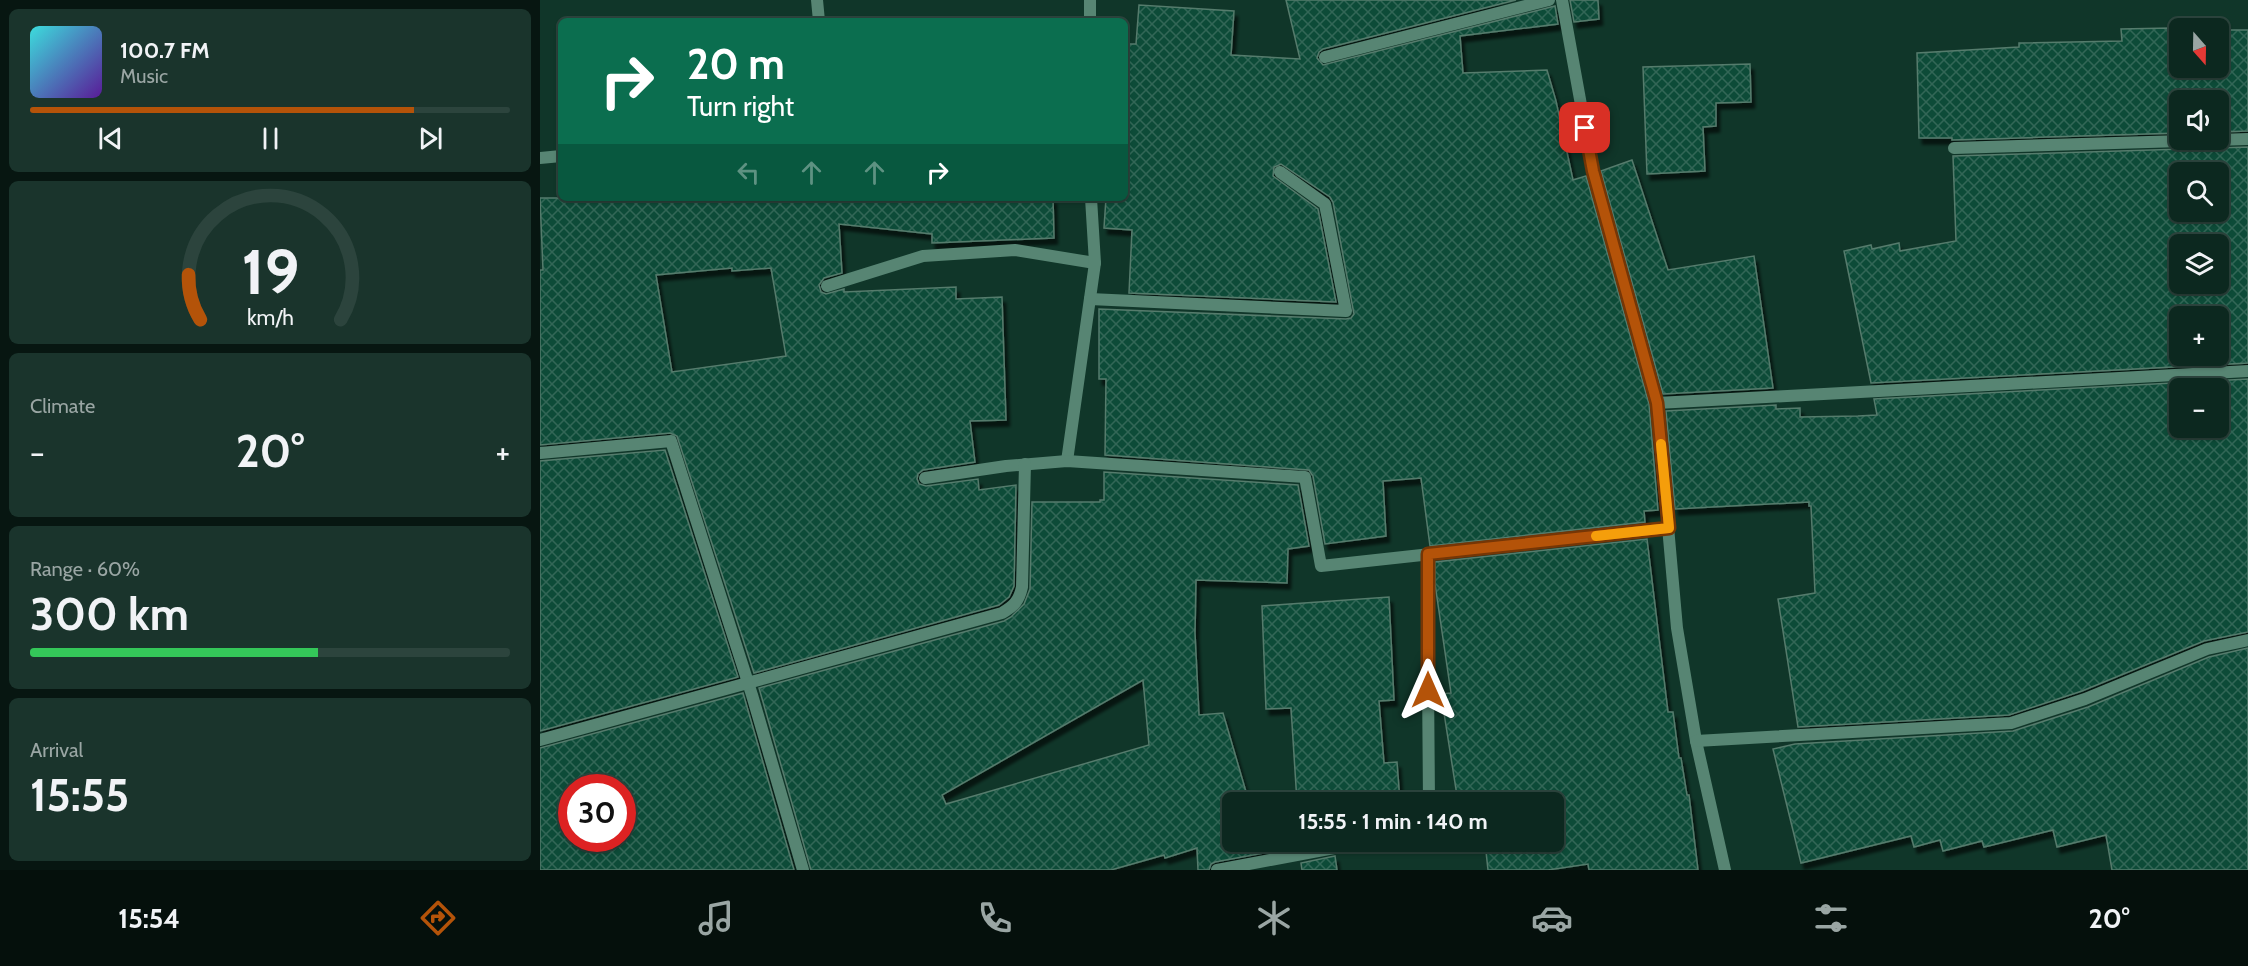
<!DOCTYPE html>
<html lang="en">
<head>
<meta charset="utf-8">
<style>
	:root { --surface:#0c281f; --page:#1a342c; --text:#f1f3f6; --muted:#9aa6a4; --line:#2c443d; --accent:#b45309 }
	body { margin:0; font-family:Cabin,sans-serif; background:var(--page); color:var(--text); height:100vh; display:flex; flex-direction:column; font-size:22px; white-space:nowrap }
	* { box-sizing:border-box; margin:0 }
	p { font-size:20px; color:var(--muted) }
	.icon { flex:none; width:33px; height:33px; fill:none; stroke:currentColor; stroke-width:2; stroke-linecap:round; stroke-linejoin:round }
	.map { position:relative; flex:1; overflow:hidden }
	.panel { display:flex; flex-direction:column; gap:9px; padding:9px; background:#071611; width:540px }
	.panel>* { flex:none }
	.hud { position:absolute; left:18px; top:18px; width:570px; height:183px; border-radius:9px; box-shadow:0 2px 4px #0004,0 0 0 2px var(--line); background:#0b6e4f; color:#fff; overflow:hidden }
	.needle { width:39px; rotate:160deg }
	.controls { position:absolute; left:1629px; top:18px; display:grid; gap:12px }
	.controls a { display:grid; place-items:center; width:60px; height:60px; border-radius:9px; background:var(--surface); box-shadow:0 2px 4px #0004,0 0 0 2px var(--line); font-size:30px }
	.speed { position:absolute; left:18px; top:774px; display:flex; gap:12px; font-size:30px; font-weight:700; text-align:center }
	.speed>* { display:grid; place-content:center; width:78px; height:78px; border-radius:50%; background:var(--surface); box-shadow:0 2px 4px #0004,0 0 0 2px var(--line); line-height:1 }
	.speed .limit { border:9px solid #d22; background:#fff; color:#111 }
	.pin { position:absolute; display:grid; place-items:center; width:51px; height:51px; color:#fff; margin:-26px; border-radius:12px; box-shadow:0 3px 9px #0006 }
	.me { position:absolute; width:66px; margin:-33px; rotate:0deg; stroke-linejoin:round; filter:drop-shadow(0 0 4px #0008) }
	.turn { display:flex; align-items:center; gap:21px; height:126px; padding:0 30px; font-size:27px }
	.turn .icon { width:78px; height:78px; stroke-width:2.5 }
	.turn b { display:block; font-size:42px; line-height:51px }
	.lanes { display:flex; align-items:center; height:57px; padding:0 30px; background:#0003; justify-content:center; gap:30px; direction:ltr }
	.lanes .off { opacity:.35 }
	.big { font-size:45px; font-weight:700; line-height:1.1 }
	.panel .card { flex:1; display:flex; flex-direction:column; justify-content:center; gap:9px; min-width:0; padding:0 21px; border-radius:9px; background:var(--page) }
	.panel .dial { align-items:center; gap:0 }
	.dial svg { height:156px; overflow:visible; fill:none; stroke:var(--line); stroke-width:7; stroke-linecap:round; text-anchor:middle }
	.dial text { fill:var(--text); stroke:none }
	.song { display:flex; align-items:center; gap:18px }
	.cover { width:72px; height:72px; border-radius:9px; background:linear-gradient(135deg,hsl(180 70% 55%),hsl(270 70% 35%)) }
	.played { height:6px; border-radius:3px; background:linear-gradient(90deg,var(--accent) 80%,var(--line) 80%) }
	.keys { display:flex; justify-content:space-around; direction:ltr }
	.heat { display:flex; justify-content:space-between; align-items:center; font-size:33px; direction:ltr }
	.charge { height:9px; border-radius:4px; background:linear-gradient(90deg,#34c759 60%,var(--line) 0) }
	.trip { position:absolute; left:682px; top:792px; width:342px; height:60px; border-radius:9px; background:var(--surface); box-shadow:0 2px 4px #0004,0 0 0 2px var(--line); font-weight:700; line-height:60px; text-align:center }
	.tab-bar { display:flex; height:96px; justify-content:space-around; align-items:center; background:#05100c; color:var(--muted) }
	.tab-bar .icon { width:42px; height:42px }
	.tab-bar .selected { color:var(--accent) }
	.tab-bar b { font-size:27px; color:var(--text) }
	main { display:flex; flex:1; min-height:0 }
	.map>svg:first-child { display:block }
	.building { fill:url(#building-cross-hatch); stroke:#557b6c; stroke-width:1.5; fill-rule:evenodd; filter:url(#shadow) }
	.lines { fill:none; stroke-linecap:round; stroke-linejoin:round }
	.street { stroke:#578573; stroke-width:12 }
	.route-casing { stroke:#753606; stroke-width:15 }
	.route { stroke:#b45309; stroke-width:10 }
	.slow { stroke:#f59e0b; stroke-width:10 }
</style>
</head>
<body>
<main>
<section class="panel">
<div class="card">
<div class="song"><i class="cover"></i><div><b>100.7 FM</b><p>Music</p></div></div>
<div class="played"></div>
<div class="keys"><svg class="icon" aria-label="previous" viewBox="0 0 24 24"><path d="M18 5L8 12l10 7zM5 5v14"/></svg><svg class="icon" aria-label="pause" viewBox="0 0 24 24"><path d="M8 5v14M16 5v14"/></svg><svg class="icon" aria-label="next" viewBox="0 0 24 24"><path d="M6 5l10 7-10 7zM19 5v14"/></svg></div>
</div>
<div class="card dial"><svg viewBox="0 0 100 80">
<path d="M14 69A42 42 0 1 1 86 69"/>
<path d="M14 69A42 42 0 0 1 8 46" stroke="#b45309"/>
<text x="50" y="56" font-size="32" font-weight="700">19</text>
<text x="50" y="72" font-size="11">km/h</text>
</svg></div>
<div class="card"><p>Climate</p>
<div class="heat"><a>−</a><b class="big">20°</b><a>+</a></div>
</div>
<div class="card"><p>Range · 60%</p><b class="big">300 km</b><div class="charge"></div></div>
<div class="card"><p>Arrival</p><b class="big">15:55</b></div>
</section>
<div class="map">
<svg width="1708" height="870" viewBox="0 0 1708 870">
	<defs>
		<pattern id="building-cross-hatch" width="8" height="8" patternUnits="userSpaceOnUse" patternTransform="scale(1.5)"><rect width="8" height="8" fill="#0f4c39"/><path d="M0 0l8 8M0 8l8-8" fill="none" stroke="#316656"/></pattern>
		<filter id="shadow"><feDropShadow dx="3.5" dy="6" stdDeviation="1.5" flood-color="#0009"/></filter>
	</defs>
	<rect width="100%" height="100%" fill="#103629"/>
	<g class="building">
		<path d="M746,0H976L783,49L779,52L777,58L783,65L1015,6L1018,24L920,36L923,73L1007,70L1016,101L1033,180L1046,176L1109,404L1118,510L1104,511L1105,522L890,546L881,478L843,481L846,536L785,544L773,476L769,470L565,455L566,379H559V309L806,319L811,318L814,314L793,202L790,197L741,164L734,167L733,176L778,209L796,302L589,293L592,230L564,228L566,198H585V44H596L599,5L694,11L691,55L760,59Z"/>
		<path d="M1030,0H1058L1059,19L1034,22Z"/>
		<path d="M1631,28V32H1640V68H1678V30H1708V131L1678,132V100H1640V133L1412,140V138H1379L1377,53L1479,47V43L1582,41L1581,29Z"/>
		<path d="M1210,64L1211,102L1176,103V126L1163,127L1165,171L1107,174L1103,67Z"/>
		<path d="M1708,147V363L1331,383L1304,251L1331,245L1332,249L1359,243L1360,251L1416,241L1413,156ZM1640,172H1678V212H1640ZM1640,244H1678V284H1640ZM1640,316H1678V356H1640Z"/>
		<path d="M1092,160L1128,270L1214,256L1233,388L1123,394L1061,171Z"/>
		<path d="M0,198H513L514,238L392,243V234L299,224L302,273L284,278L279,285L281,292L286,294L304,289V292L416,287V299L462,297L466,420L430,421L435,462L383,470L378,474L377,479L379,484L386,486L438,479L439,490L476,485L474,586L469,597L459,605L214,673L137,436L130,433L0,445V270H3ZM192,268V271L231,268L246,356L132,372L116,275Z"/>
		<path d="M1708,379V632L1664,641L1542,691L1469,715L1258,727L1238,599L1275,593L1271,506H1269V502L1135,509L1126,411L1236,405V409L1260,408V417L1318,416L1337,415L1334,399ZM1640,388H1678V428H1640Z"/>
		<path d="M125,450L198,677L0,731V461Z"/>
		<path d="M564,472L758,485L769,546L748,549L747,583L656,580L655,633L659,715L683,713L709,802H693V842H720L724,853L675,862L671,864L669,870H658L657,848L625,858L624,855L571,870H271L219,688L464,621L471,617L484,604L490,589L492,502H560V500H564ZM603,680L609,745L406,804L402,795Z"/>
		<path d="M1107,539L1128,712H1133L1139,758H1141L1147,795H1149L1158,870H1049L1048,864L1008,870H948L945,842H1014V802H918L901,694L911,693L895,584V562Z"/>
		<path d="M849,597L854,700L839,701L844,763L857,762L860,802H757L751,708L726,709L722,606Z"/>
		<path d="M1708,648V870H1572L1566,835L1517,847L1513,830L1444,847L1442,841L1403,851L1400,840L1374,847L1371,836L1261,863L1233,749L1255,744L1473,731L1548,707L1669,657Z"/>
		<path d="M203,693L254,870H0V748ZM32,788H82V838H32Z"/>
		<path d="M795,856L797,870H762L761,863Z"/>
	</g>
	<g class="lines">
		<g class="street">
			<path d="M277,0L279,21"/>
			<path d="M1022,0L1053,171L1117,403L1137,628L1156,741L1185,870"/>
			<path d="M550,21V0"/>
			<path d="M785,57L1009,0"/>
			<path d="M1414,148L1708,139"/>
			<path d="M0,158L21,156"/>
			<path d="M287,286L383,256L475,250L555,263"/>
			<path d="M550,299L806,311L785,204L740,172"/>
			<path d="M1117,403L1708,371"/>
			<path d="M0,453L131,441L212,695L263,870"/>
			<path d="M527,461L555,263L551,198"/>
			<path d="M385,478L466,466L527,461L765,477L781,566L1129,528"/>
			<path d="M887,554L889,802"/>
			<path d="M0,740L462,613C474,606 479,601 482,587L485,464"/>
			<path d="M1156,741L1471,723L1545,699L1667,649L1708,640"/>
			<path d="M677,870L826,842"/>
		</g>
	</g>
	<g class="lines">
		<defs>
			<path id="route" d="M888,690V554L1129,528L1117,403L1053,171L1045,128"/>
		</defs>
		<use href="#route" class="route-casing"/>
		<use href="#route" class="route"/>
		<path class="slow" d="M1056,536L1129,528L1121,444"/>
	</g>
</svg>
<div class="controls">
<a><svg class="needle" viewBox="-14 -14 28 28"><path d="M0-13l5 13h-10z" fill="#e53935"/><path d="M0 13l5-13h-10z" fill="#9aa6a4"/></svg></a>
<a><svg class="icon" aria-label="sound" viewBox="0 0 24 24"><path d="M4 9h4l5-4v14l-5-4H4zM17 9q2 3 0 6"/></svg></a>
<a><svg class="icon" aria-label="search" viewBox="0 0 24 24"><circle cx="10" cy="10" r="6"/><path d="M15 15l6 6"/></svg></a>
<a><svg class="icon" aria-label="layers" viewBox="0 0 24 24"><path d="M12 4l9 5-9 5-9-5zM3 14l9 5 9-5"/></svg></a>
<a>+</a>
<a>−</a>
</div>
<div class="speed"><div class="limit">30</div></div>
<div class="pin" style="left:1045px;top:128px;background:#d93025"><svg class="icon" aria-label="arrive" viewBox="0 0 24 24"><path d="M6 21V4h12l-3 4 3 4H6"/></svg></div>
<svg class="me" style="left:888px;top:690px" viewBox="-20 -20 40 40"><path d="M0-17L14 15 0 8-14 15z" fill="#b45309" stroke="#fff" stroke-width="4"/></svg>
<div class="trip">15:55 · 1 min · 140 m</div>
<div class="hud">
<div class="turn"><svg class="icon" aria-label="right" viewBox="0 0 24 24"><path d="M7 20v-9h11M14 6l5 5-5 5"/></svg><div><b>20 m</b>Turn right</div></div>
<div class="lanes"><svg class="icon off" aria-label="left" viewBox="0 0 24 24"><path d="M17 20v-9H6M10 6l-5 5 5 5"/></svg><svg class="icon off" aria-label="ahead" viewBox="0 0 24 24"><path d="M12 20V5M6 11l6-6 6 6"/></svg><svg class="icon off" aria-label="ahead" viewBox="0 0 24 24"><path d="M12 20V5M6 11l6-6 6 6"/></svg><svg class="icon" aria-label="right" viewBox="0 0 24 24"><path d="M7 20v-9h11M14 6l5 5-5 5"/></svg></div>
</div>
</div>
</main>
<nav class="tab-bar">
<b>15:54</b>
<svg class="icon selected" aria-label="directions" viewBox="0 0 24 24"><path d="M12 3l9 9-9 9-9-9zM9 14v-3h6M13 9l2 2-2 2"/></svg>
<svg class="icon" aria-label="music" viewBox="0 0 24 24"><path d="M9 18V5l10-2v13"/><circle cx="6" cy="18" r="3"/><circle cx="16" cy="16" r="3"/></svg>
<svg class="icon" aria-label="phone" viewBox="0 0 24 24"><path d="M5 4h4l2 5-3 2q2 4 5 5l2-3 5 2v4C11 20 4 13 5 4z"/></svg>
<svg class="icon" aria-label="climate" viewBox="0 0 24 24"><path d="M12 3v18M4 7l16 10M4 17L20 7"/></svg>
<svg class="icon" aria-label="car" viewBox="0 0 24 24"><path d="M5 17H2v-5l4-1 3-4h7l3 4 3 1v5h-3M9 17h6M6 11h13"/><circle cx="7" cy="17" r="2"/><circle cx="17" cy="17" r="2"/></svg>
<svg class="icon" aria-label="filters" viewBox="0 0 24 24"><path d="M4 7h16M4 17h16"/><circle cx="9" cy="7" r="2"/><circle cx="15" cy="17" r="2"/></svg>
<b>20°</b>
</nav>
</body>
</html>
